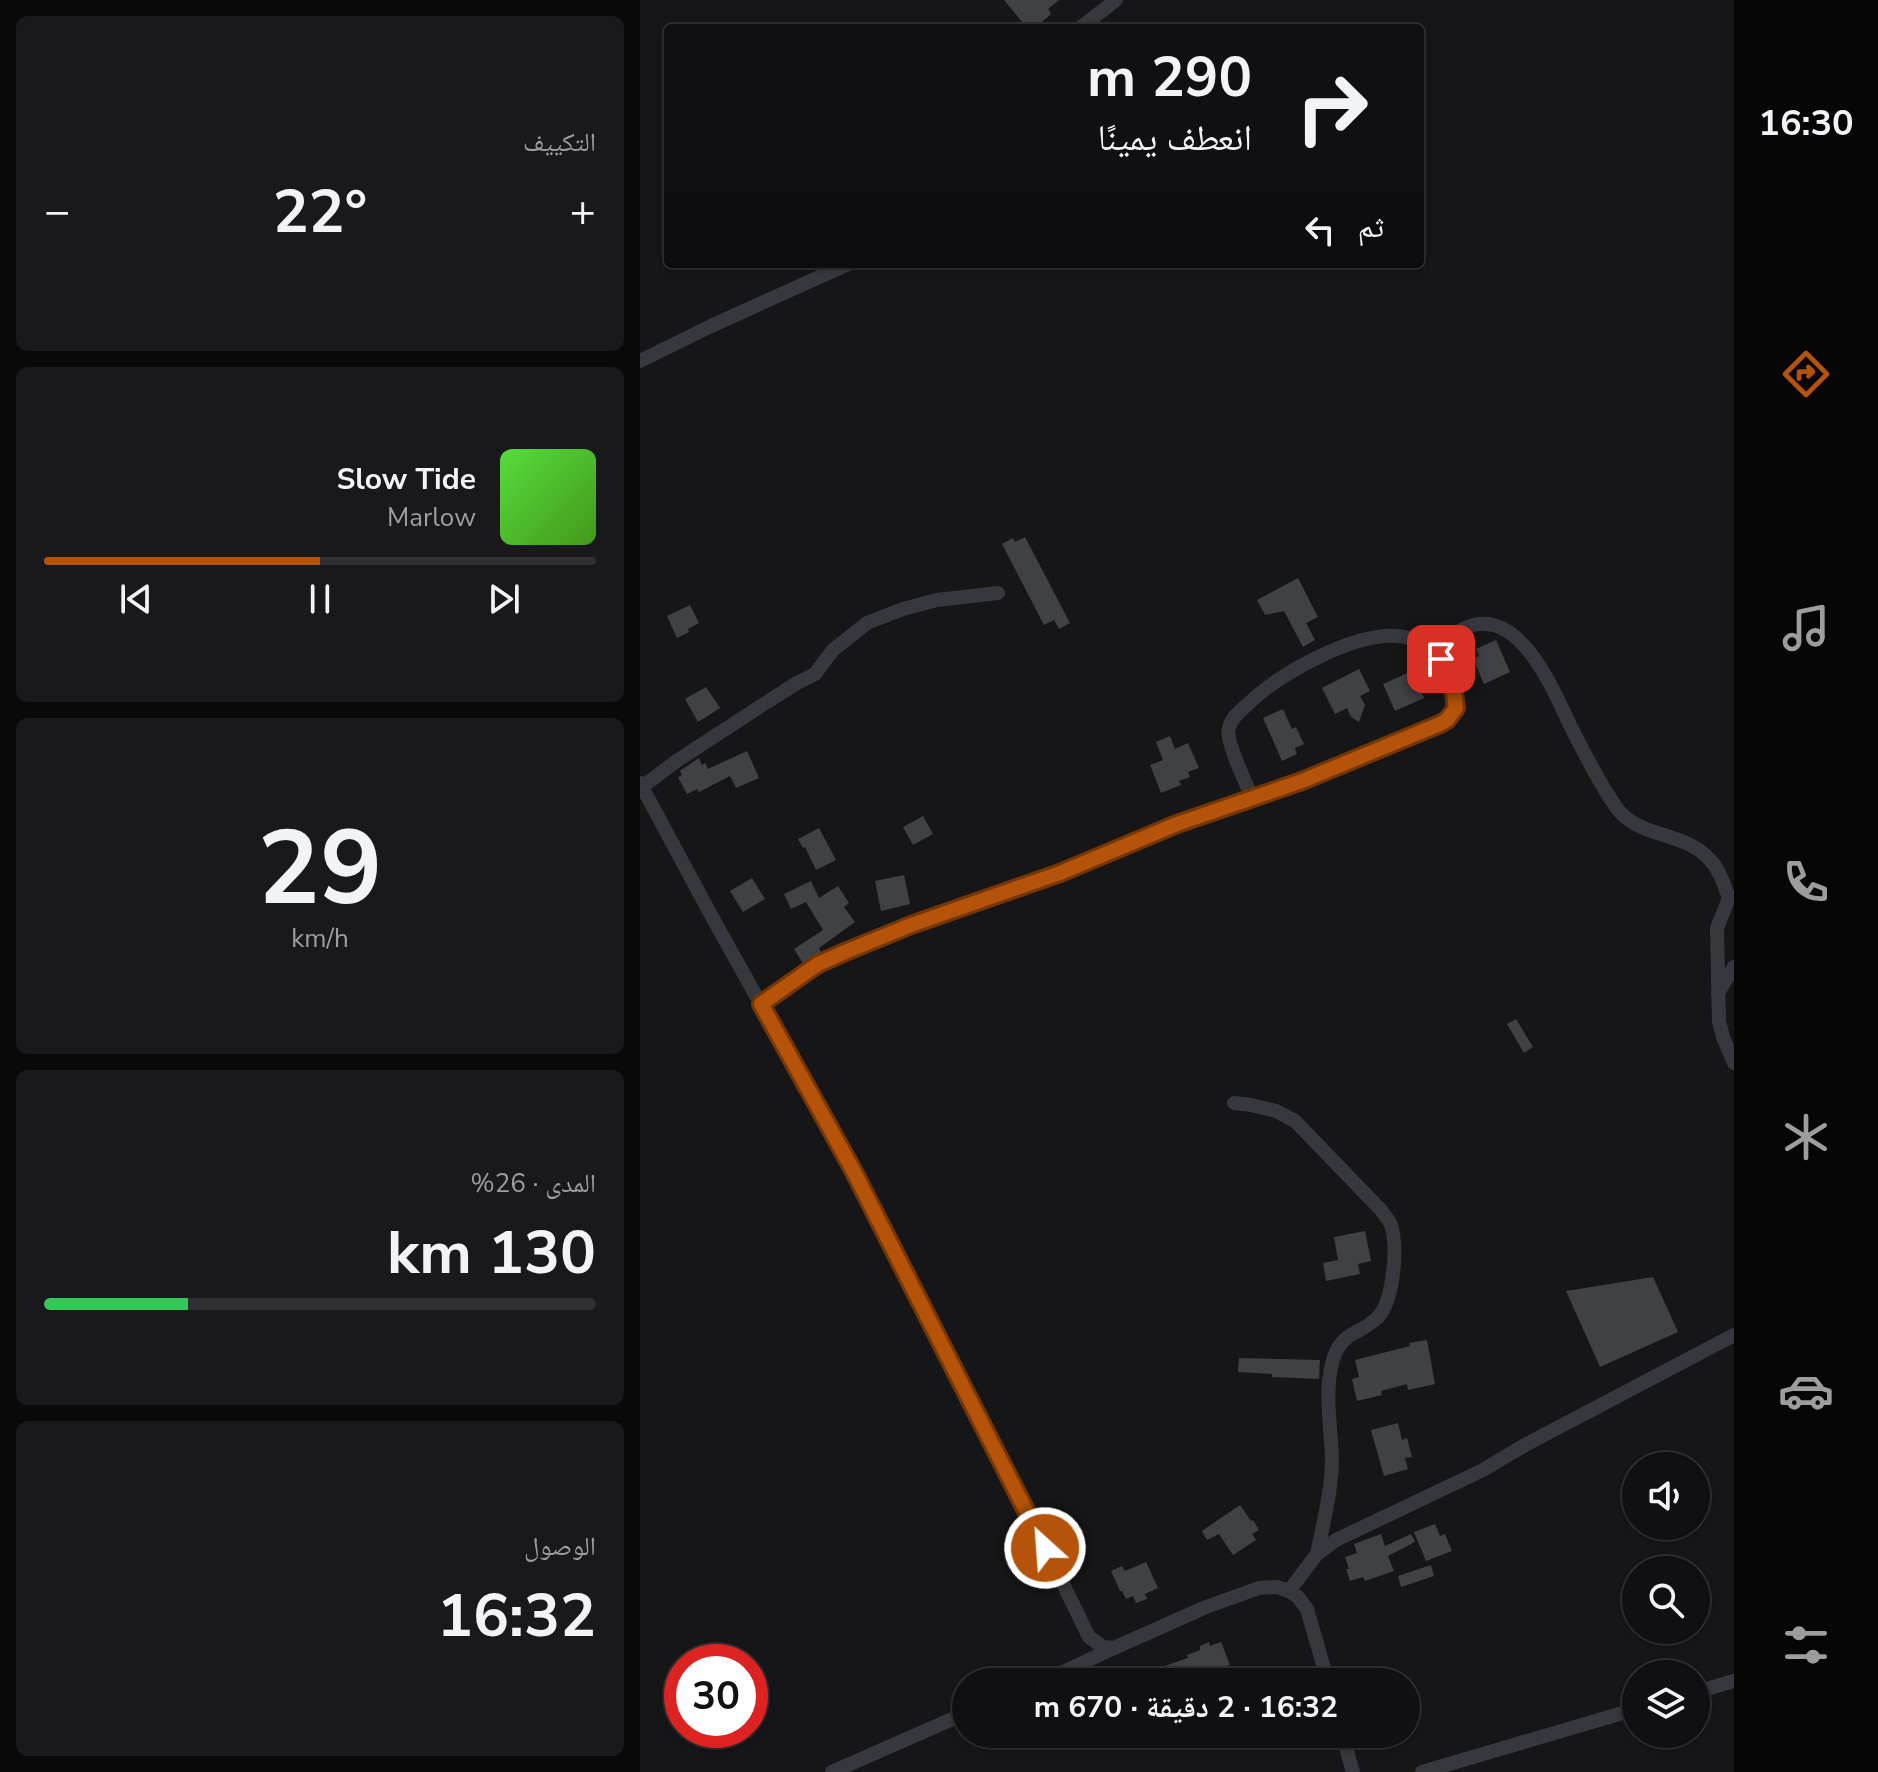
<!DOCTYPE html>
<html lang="ar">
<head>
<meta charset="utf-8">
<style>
	:root { --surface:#101012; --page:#19191b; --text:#f1f3f6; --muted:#9c9d9f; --line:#303032; --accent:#b45309 }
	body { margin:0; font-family:"Nunito Sans","Noto Naskh Arabic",sans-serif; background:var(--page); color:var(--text); direction:rtl; height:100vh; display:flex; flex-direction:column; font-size:30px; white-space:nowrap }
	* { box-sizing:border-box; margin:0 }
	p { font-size:26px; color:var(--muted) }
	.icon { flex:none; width:44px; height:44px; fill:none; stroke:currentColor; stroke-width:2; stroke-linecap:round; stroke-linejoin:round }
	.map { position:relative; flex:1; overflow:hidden; direction:ltr }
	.sheet { display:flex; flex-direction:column; gap:16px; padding:16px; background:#09090a; width:640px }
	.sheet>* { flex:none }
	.top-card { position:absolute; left:24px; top:24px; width:760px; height:244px; border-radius:8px; box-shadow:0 2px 6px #0004,0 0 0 2px var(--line); direction:rtl; background:#101012; color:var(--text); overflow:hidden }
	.controls { position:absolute; left:982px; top:1452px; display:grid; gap:16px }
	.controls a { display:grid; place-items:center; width:88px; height:88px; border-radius:50%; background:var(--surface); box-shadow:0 2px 6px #0004,0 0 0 2px var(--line); font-size:40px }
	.speed { position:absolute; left:24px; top:1644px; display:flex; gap:16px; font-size:40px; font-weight:700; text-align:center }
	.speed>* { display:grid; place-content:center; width:104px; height:104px; border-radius:50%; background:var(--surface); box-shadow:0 2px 6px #0004,0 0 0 2px var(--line); line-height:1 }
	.speed .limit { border:12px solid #d22; background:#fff; color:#111 }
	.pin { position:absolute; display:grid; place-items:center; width:68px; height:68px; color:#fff; margin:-34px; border-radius:16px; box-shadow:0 4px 12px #0006 }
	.me { position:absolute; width:88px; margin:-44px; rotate:334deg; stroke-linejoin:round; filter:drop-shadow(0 0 6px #0008) }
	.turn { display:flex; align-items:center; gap:28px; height:168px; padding:0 40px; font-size:36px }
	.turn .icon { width:104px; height:104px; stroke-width:2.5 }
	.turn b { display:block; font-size:56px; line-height:68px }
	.then { display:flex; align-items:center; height:76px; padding:0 40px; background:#0003; gap:16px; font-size:30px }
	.big { font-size:60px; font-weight:700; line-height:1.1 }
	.sheet .card { flex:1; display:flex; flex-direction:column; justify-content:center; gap:12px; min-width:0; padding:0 28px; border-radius:12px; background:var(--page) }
	.sheet .dial { align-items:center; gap:0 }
	.dial b { font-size:104px; line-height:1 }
	.song { display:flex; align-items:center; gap:24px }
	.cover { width:96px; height:96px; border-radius:12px; background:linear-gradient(135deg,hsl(110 70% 55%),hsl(100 70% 35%)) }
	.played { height:8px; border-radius:4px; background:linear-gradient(90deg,var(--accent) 50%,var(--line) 50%) }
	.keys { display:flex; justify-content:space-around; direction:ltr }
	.heat { display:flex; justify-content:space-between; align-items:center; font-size:44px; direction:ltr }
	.charge { height:12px; border-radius:6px; background:linear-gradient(90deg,#34c759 26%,var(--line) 0) }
	.trip { position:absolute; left:312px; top:1668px; width:468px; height:80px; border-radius:40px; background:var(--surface); box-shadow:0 2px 6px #0004,0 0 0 2px var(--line); font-weight:700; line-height:80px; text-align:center; direction:rtl }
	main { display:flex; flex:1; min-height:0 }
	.dock { display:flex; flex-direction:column; width:144px; justify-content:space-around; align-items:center; background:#060607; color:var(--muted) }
	.dock .icon { width:56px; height:56px }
	.dock .current { color:var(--accent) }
	.dock b { font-size:36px; color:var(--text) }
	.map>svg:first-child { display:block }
	.building { fill:#404145 }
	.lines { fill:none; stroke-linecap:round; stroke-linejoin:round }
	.street { stroke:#37383d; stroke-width:14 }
	.route-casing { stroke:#753606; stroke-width:20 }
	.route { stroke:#b45309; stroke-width:14 }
</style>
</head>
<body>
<main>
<nav class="dock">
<b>16:30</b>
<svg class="icon current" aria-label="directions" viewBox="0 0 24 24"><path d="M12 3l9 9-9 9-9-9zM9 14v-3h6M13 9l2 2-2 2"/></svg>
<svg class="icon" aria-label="music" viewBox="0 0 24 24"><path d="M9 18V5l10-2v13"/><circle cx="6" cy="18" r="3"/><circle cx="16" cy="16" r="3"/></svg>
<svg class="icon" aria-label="phone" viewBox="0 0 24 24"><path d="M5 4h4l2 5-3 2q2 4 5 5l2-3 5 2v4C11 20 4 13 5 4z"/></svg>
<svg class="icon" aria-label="climate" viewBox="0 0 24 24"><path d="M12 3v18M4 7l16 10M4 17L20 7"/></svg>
<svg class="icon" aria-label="car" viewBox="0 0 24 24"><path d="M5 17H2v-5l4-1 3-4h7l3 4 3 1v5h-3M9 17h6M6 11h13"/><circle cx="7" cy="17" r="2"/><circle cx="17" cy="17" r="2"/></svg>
<svg class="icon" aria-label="filters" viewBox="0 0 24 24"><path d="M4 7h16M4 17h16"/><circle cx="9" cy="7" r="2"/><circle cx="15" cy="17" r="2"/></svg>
</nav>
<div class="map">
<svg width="1094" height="1772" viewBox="0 0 1094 1772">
	<rect width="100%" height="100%" fill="#161618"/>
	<g class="building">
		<path d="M364,0H419L408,9L411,14L395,28H387Z"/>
		<path d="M385,537L430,623L419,629L414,620L404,625L362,544L373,538L375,542Z"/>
		<path d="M658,578L678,617L666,623L675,640L663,647L644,611L625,615L617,600Z"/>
		<path d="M50,605L59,623L48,629L49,632L37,638L27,616Z"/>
		<path d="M856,640L870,672L844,684L833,659L839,656L836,649Z"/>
		<path d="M783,666L792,687L782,692L784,698L755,711L743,684Z"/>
		<path d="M719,669L730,691L720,696L725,705L719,722L711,717L707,708L695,714L682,688Z"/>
		<path d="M66,687L80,708L58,722L45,699Z"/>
		<path d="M643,709L652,729L656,727L664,744L655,748L657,754L642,761L623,718Z"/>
		<path d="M530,736L535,749L548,743L559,768L548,772L550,777L539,781L541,785L521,793L510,765L523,760L516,742Z"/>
		<path d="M107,751L119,778L96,788L90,776L59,792L57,789L47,794L38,777L42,775L40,771L44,768L59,758L62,765L65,763L68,769Z"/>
		<path d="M283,816L293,834L273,845L263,827Z"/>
		<path d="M179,828L196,860L176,870L165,847L163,848L158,839Z"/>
		<path d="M264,875L270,904L241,911L235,881Z"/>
		<path d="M112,878L125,899L103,912L90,891Z"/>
		<path d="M171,881L179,898L198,886L209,903L204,907L215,922L179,948L181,952L163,963L154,949L183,930L166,902L151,909L144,894Z"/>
		<path d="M876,1019L893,1047L884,1053L867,1024Z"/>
		<path d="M725,1231L731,1261L718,1264L720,1274L686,1281L683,1263L698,1260L694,1237Z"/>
		<path d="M1013,1277L1038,1332L960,1367L926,1291Z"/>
		<path d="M787,1340L795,1384L768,1390L767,1384L741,1391L742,1395L717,1401L712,1379L719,1377L715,1360L770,1346L769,1343Z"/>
		<path d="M599,1358L680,1360L679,1379L632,1377V1374L598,1372Z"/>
		<path d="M758,1423L762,1440L767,1438L772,1457L765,1458L768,1469L744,1476L731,1430Z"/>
		<path d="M600,1505L611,1521L613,1520L619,1530L612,1534L616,1540L593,1555L579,1534L567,1540L562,1531Z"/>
		<path d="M795,1524L800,1536L805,1534L812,1551L786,1561L774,1532Z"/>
		<path d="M741,1534L745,1546L771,1534L775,1542L748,1556L754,1571L725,1581L723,1577L710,1581L706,1569H709L705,1557L717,1553L714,1544Z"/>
		<path d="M506,1562L518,1588L505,1594L507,1599L496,1603L493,1596L486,1599L482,1591H480L471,1571L482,1566L485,1571Z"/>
		<path d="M791,1565L794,1576L761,1587L758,1576Z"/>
		<path d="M569,1642L570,1646L581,1642L590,1665L586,1666V1671L584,1674L578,1676L573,1675L568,1669L535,1682H510L507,1672L548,1658L547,1655L560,1650V1646Z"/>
	</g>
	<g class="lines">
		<g class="street">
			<path d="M440,28L476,0"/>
			<path d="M0,361L71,326L208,264"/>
			<path d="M0,783L71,915L213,1170L383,1502L449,1637L463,1647L474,1648L566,1607L619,1588L637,1587L649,1591L658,1597L667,1609L688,1682"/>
			<path d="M2,787L38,760L127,702L157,683L175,674L193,650L227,623L263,609L297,600L358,593"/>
			<path d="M612,797C606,783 585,741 589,728C591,718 601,710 608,704C639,674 712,633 757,636C773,637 788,645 802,653"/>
			<path d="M1078,993L1094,967"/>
			<path d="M121,1004L178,964L205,952L271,925L420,873L537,824L662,781L800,724L807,720L816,708L814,693L801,659C805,643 817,629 833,625C883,613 914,692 931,727C944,753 960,784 976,807C998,839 1046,831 1070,860C1080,870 1084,885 1089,898L1077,928L1079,1021L1083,1037L1094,1063"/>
			<path d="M594,1103L611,1105L636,1111L655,1121L741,1210C744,1215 749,1220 751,1225C758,1247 754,1303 736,1319C721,1333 704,1332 695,1354C682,1388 692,1428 692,1463C691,1493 683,1525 677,1554"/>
			<path d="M649,1591L677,1554L696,1540L843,1470L885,1445L1094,1335"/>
			<path d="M402,1682L474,1648"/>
			<path d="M1056,1692L1094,1681"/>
			<path d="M702,1734L713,1772"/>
			<path d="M192,1772L326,1713"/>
			<path d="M782,1772L996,1709"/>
		</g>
	</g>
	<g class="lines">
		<defs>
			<path id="route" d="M405,1548L213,1170L121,1004L178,964L205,952L271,925L420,873L537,824L662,781L800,724L807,720L816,708L814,693L801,659"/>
		</defs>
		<use href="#route" class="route-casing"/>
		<use href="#route" class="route"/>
	</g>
</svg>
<div class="controls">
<a><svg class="icon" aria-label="sound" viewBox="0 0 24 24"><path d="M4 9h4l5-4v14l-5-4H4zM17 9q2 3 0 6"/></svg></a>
<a><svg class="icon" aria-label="search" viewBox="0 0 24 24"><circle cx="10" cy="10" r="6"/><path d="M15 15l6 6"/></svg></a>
<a><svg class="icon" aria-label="layers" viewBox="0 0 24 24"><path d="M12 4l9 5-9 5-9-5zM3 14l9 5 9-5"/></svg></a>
</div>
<div class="speed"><div class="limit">30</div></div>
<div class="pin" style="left:801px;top:659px;background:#d93025"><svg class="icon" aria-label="arrive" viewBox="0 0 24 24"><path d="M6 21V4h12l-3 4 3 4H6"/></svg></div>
<svg class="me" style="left:405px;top:1548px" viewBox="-20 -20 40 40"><circle r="17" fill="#b45309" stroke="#fff" stroke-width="3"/><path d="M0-11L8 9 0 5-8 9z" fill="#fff"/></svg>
<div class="trip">16:32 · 2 دقيقة · 670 m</div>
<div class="top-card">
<div class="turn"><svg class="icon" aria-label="right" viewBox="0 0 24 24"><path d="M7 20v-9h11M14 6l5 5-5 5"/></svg><div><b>290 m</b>انعطف يمينًا</div></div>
<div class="then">ثم<svg class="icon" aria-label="left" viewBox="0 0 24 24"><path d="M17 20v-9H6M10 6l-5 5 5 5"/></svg></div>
</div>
</div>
<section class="sheet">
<div class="card"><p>التكييف</p>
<div class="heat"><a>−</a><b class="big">22°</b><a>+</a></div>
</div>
<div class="card">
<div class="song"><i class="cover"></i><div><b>Slow Tide</b><p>Marlow</p></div></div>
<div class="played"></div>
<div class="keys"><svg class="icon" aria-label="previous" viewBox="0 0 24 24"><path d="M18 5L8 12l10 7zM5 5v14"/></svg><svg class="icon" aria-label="pause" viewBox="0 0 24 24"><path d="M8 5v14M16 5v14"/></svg><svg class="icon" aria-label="next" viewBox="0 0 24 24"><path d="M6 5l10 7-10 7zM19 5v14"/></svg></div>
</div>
<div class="card dial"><b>29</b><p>km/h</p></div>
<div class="card"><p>المدى · 26%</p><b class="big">130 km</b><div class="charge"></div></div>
<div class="card"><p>الوصول</p><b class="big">16:32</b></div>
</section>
</main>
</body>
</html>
